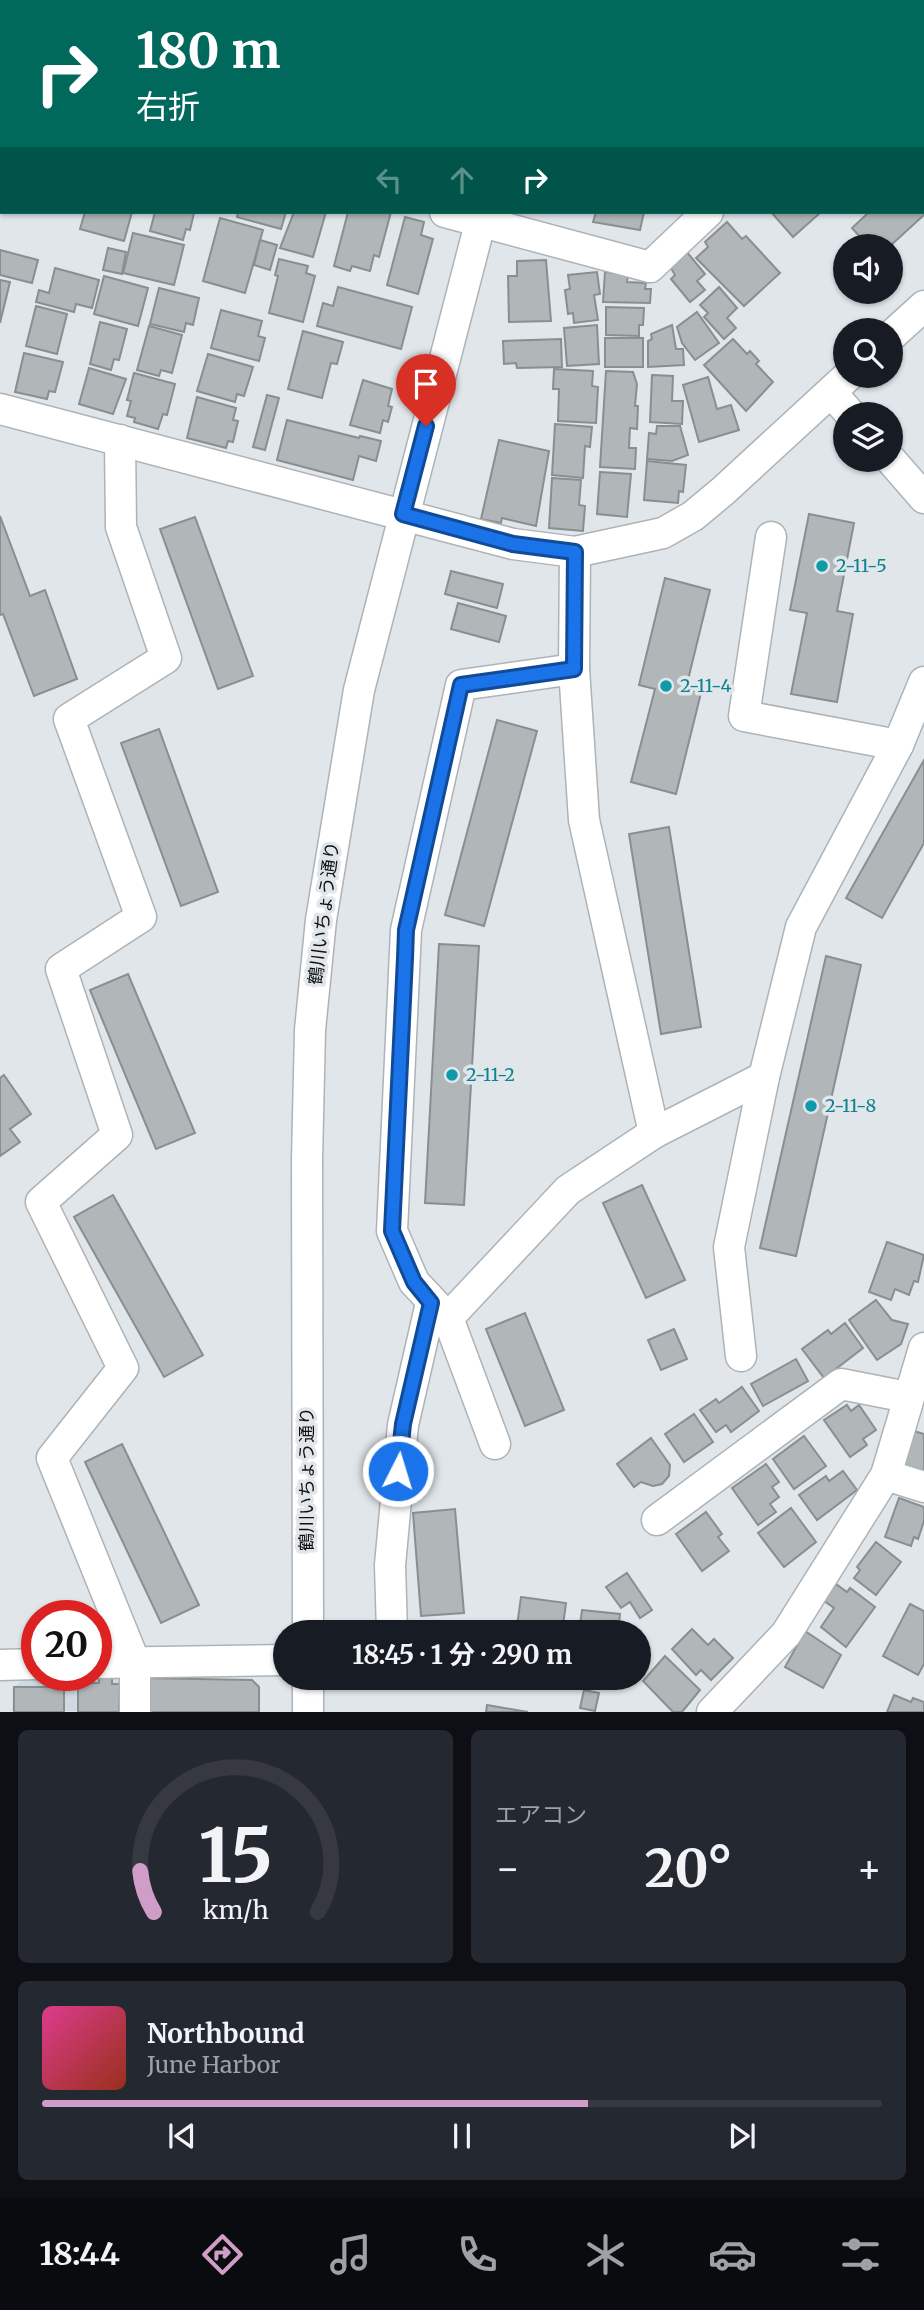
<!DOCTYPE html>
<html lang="ja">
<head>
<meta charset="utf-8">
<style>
	:root { --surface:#171b24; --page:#242831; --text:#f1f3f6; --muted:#9ea1a6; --line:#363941; --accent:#d09dc8 }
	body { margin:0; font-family:Merriweather,"Noto Sans JP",serif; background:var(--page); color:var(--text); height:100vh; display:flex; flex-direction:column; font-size:26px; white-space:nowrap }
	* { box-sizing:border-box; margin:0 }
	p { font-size:23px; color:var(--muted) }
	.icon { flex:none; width:38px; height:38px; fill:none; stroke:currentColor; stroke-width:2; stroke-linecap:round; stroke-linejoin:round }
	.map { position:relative; height:1712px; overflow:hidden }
	.panel { display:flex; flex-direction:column; gap:18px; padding:18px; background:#0d0f14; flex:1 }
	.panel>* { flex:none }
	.hud { position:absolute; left:0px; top:0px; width:924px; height:214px; box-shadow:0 2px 5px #0004; background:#00695c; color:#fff; overflow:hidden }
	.controls { position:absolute; left:833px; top:234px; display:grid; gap:14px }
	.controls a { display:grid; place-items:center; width:70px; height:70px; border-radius:50%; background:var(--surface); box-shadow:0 2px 5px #0004; font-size:35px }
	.speed { position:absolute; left:21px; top:1600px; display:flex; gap:14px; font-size:35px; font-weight:700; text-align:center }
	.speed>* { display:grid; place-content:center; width:91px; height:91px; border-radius:50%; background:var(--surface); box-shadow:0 2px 5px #0004; line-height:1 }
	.speed .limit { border:10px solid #d22; background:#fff; color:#111 }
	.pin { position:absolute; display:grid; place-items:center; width:60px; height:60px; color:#fff; margin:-72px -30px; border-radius:50% 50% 50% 0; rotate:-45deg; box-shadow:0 0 7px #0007 }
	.pin .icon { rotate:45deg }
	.me { position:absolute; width:77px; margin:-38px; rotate:5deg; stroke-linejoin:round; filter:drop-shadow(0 0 5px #0008) }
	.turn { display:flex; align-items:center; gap:24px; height:147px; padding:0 21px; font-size:32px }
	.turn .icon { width:91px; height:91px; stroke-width:2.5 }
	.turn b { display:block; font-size:49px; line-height:60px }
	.lanes { display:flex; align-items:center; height:66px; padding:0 21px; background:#0003; justify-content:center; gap:35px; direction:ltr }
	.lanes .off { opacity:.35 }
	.big { font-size:52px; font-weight:700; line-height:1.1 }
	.panel .tile { flex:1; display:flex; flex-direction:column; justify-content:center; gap:10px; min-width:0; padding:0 24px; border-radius:10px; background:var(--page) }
	.panel .dial { align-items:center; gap:0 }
	.dial svg { height:182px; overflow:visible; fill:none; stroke:var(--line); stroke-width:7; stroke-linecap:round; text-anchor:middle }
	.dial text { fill:var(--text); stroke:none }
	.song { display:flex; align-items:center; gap:21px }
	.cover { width:84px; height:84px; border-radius:10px; background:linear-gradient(135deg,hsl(330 70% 55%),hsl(10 70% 35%)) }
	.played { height:7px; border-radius:4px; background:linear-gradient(90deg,var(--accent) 65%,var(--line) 65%) }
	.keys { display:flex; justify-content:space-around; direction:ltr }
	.heat { display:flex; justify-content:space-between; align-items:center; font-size:38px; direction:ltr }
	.panel .tiles { flex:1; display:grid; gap:18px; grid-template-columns:1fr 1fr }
	.tile:last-child { grid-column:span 2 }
	.trip { position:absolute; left:273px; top:1620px; width:378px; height:70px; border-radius:35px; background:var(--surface); box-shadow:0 2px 5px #0004; font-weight:700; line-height:70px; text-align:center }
	.menu { display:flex; height:112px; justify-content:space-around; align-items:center; background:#090b0e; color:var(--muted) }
	.menu .icon { width:49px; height:49px }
	.menu .selected { color:var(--accent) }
	.menu b { font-size:32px; color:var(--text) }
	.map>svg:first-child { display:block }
	.built { fill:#cfdae3 }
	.building { fill:#b1b6b9; stroke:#898e91; stroke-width:2 }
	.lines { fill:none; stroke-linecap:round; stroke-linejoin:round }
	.minor-casing { stroke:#aeb3b7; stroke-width:33 }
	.minor { stroke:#fff; stroke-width:30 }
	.route-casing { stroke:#114b97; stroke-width:18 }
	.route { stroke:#1a73e8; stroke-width:12 }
	.culture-dot { fill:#0f9aa8; stroke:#e1e6ea; stroke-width:2.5 }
	.labels { text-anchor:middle; stroke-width:7; stroke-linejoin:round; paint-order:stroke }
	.culture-label { font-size:18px; fill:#0d838f; stroke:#e1e6ea; text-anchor:start }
	.street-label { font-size:18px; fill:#0e1011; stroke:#e1e6ea }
</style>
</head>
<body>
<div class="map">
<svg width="924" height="1712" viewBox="0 0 924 1712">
	<rect width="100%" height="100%" fill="#e1e6ea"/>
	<path class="built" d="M125,1675V1711H12V1690L26,1676Z"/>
	<g class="building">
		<path d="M306,0H385L305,2Z"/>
		<path d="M924,161V215L889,247H869L852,228L869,212H922Z"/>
		<path d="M85,212H132L124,241L80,229Z"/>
		<path d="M155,212L194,213L190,230L186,229L183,240L150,231Z"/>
		<path d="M238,212H286L281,229L237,217Z"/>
		<path d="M294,212H326L313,257L280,248Z"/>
		<path d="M348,212H391L379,257L374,255L370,271L352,266L350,271L334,266Z"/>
		<path d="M596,212H644L640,230L593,222Z"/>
		<path d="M771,212H821L793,237Z"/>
		<path d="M405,217L424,222L421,235L433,239L418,294L387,285Z"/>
		<path d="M220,218L263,230L245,293L203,281Z"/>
		<path d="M727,222L742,239L746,236L780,273L744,306L696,258L708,247L705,242Z"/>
		<path d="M133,233L184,245L174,285L123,273Z"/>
		<path d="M260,240L277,245L270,270L254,265Z"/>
		<path d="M108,248L126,252L122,274L103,270Z"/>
		<path d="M0,250L38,260L32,283L0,275Z"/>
		<path d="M686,251L705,274L697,281L705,290L690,302L671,279L675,275L669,265Z"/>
		<path d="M279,259L308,266L306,273L315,276L303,322L269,313L278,276L275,275Z"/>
		<path d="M546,260L551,321L509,322L508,276H517V261Z"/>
		<path d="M55,268L99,280L92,308L76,304L74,312L36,302L39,290L49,293Z"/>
		<path d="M597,272L600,294L594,295L598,320L574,323L573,313L568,314L565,290L570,289L568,275Z"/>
		<path d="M605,272L628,274L627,282L646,283L645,289H651L650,303L603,302Z"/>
		<path d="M104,276L148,288L138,326L94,314Z"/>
		<path d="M0,280L10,282L0,323Z"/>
		<path d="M338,287L412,307L401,349L317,326L323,303L333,306Z"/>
		<path d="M719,287L737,308L727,318L736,328L724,339L704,317L708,313L700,305Z"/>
		<path d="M159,288L199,298L193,325L186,323L184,332L150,324Z"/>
		<path d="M36,306L67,314L57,354L26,346Z"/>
		<path d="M606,307L644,308L643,325H639V336L606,335Z"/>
		<path d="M221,310L262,321L258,336L265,338L259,361L211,348Z"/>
		<path d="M697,312L719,343L695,360L682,343L677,327Z"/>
		<path d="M100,322L127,329L119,360L114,359L111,370L90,364Z"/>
		<path d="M597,325L599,364L567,366L564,328Z"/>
		<path d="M672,325L676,349H683L684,365L648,367V341L652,339L651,334Z"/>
		<path d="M149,326L182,335L172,373L161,370L159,376L137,370Z"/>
		<path d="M303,331L343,342L337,364L331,363L322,398L288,389Z"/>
		<rect x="605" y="338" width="38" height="29"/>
		<path d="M561,339L562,367L517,368L516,363L504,364L503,341Z"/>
		<path d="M733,339L747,354L750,351L759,361L756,364L773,382L746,411L704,365Z"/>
		<path d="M24,353L63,362L55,392L49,391L47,399L15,392Z"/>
		<path d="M208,354L253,367L244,396L237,394L235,402L197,391Z"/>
		<path d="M89,368L126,379L113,414L79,404Z"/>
		<path d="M554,369L593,371L592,386L598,387L596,423L558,421L559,389H553Z"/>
		<path d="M606,371L633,372L637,384L635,406H638L637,429L630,428L629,448H636L635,469L600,467Z"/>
		<path d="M134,373L175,384L167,415L163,414L158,429L134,422L135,418L127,416L131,401L127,400Z"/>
		<path d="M652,375L673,376L672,401H683L682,424L650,422Z"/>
		<path d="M708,377L717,409L731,405L739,430L699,442L683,385Z"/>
		<path d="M363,380L392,389L388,406L392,407L388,422L383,420L380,433L350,425Z"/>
		<path d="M267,395L279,398L265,450L253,447Z"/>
		<path d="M197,397L236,408L233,420L238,421L233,442L228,441L226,448L187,438Z"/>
		<path d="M287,420L359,438L360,436L381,441L376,461L359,456L353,480L277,460Z"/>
		<path d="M555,424L592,427L590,447L585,446L583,478L552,475Z"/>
		<path d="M657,426H680L688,455L672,461L647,459L649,433L656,434Z"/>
		<path d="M499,440L549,451L536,526L502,518L501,523L481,519Z"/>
		<path d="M647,461L686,465L683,492L679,491L678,503L644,500Z"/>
		<path d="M600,472L631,474L627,517L597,514Z"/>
		<path d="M552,478L581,480L579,505L585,506L583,531L549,528Z"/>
		<path d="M809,514L854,523L837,611L853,614L837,702L791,694L807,613L790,610Z"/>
		<path d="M0,516L30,596L45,590L77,679L34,696L3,614L0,615Z"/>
		<path d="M195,517L253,676L218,689L160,529Z"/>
		<path d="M451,571L503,584L497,608L445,594Z"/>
		<path d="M665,578L710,590L686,688L701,693L676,794L631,782L655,689L639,685Z"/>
		<path d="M458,603L506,616L499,642L451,629Z"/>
		<path d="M497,720L537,731L484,926L445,915Z"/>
		<path d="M159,729L218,892L181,906L121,743Z"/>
		<path d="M924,760V843L882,918L846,898Z"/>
		<path d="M669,827L701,1027L661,1034L629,834Z"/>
		<path d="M439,944L479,946L464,1205L425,1203Z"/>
		<path d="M826,956L861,965L796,1256L760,1248Z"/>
		<path d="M128,974L195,1133L156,1149L90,990Z"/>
		<path d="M4,1075L31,1114L10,1129L20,1142L0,1156V1078Z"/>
		<path d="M642,1185L685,1280L646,1298L603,1203Z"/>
		<path d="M113,1195L203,1355L164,1377L74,1217Z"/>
		<path d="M887,1242L924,1255L918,1282L914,1281L909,1295L895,1289L891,1300L869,1292Z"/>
		<path d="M876,1300L892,1320L908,1324L901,1344L877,1360L849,1320Z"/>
		<path d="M525,1313L564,1410L525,1426L486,1329Z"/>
		<path d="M845,1323L863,1348L824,1378L802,1349L828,1330L831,1334Z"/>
		<path d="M674,1329L687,1359L661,1370L648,1340Z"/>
		<path d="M796,1359L808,1381L763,1406L751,1384Z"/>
		<path d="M742,1387L759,1411L731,1432L726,1425L716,1432L700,1410L716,1399L719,1403Z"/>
		<path d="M847,1405L851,1411L859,1405L876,1430L863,1439L867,1445L850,1457L824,1420Z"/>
		<path d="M694,1414L713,1442L684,1462L665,1434Z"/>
		<path d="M914,1431L924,1434V1473L902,1465Z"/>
		<path d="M804,1436L826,1466L794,1489L773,1459Z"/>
		<path d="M651,1438L670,1465L669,1476L662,1484L653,1486L641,1482L634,1487L617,1464Z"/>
		<path d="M122,1444L199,1605L161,1623L85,1462Z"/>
		<path d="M766,1464L779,1482L772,1487L779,1497L770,1504L776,1512L758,1525L732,1488Z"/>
		<path d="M843,1471L857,1490L817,1520L799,1495L826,1476L829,1481Z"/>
		<path d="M899,1498L924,1507V1521L918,1539L914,1537L911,1546L885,1537Z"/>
		<path d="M791,1508L816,1542L784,1567L758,1533Z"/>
		<path d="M455,1509L464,1613L421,1616L413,1513Z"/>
		<path d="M706,1512L722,1534L718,1537L729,1551L702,1571L676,1534Z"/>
		<path d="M876,1542L901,1562L876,1595L854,1578L860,1570L857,1567Z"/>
		<path d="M627,1573L652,1610L640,1618L630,1602L621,1608L606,1587Z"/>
		<path d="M836,1584L847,1592L850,1588L875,1607L846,1647L821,1627L834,1608L823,1600Z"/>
		<path d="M521,1597L566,1603L562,1633H516Z"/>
		<path d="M910,1604L924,1611V1664L918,1675L883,1656Z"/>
		<path d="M582,1610L620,1614L618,1633L579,1632Z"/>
		<path d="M692,1629L708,1645L714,1639L733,1658L711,1680L701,1670L696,1675L672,1649Z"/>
		<path d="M805,1631L841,1655L823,1688L785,1667Z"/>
		<path d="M665,1656L700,1690L682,1712H673L643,1681Z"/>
		<path d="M99,1678H112V1684H120L119,1712H78V1683H99Z"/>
		<path d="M142,1678L252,1680L259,1687V1712H142Z"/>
		<rect x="14" y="1687" width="50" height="25"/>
		<path d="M584,1690L599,1693L595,1711L580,1708Z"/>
		<path d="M894,1695L911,1702L913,1698L924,1702V1712H887Z"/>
		<path d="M487,1705L528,1712H486Z"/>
	</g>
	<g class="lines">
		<defs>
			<g id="minor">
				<path d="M782,0L783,2"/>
				<path d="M265,2V0"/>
				<path d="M539,2V0"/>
				<path d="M677,2V0"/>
				<path d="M922,10L924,8"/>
				<path d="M0,92H2"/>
				<path d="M445,212L650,267L708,212"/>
				<path d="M891,336L924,306"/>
				<path d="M831,392L851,415"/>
				<path d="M0,409L513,544L575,552L663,533L693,516L723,491L848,376"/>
				<path d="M120,440L121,527L166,658L69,719L141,917L61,969L117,1135L41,1202L123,1368L52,1458L135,1663V1712"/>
				<path d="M891,460L924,498"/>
				<path d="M771,537L744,716L898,745"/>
				<path d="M575,552L574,669L584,820L654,1133"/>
				<path d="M448,1318L568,1190L654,1133L764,1077"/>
				<path d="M741,1356L729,1247L764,1077L801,927L898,745L924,682"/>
				<path d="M495,1444L448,1318L414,1282L392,1231L406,930L461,685L574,669"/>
				<path d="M886,1475L924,1487"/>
				<path d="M657,1520L841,1384L907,1397"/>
				<path d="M308,1633L307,1160L310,1030L321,920L359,690L483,212"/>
				<path d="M392,1633L390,1565L403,1425L431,1303"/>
				<path d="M96,1663L285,1660"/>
				<path d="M0,1665L37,1664"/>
				<path d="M308,1712V1678"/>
				<path d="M712,1712L786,1634L886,1475L924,1348"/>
			</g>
		</defs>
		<use href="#minor" class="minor-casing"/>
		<use href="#minor" class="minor"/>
	</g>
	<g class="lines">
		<defs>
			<path id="route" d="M398,1471L403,1424L431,1303L414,1282L392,1231L405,958L406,930L461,685L574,669L575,552L513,544L403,514L426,426"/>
		</defs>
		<use href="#route" class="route-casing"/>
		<use href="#route" class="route"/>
	</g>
	<g class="culture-dot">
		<circle cx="822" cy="566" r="7"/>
		<circle cx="666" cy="686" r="7"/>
		<circle cx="452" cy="1075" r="7"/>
		<circle cx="811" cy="1106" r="7"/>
	</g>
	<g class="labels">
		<g class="culture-label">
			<text x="836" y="572">2-11-5</text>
			<text x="680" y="692">2-11-4</text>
			<text x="466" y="1081">2-11-2</text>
			<text x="825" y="1112">2-11-8</text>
		</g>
		<g class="street-label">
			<text transform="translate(324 913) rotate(-83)" y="6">鶴川いちょう通り</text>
			<text transform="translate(307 1479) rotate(-90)" y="6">鶴川いちょう通り</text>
		</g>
	</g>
</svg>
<div class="controls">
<a><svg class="icon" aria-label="sound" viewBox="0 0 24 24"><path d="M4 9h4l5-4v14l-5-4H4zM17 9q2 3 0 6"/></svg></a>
<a><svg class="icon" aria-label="search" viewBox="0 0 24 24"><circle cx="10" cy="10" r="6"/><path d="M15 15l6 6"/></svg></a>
<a><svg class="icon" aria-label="layers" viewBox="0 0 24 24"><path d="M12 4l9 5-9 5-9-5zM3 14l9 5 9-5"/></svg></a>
</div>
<div class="speed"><div class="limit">20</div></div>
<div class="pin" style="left:426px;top:426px;background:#d93025"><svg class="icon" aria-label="arrive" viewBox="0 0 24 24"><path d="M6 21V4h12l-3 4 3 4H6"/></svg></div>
<svg class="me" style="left:398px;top:1471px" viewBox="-20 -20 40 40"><circle r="17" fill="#1a73e8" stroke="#fff" stroke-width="3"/><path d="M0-11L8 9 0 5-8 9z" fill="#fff"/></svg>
<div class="trip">18:45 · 1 分 · 290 m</div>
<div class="hud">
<div class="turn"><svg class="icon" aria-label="right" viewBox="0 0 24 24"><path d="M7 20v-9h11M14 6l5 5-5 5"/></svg><div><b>180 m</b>右折</div></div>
<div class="lanes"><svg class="icon off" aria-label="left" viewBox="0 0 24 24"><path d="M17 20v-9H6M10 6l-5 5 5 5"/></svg><svg class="icon off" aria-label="ahead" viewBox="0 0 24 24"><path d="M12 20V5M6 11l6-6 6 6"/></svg><svg class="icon" aria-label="right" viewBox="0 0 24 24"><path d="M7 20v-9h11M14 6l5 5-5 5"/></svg></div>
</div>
</div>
<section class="panel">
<div class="tiles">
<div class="tile dial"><svg viewBox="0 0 100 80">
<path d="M14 69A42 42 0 1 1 86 69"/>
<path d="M14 69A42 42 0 0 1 8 51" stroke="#d09dc8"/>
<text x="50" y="56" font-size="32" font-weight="700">15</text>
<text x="50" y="72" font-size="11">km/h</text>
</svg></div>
<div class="tile"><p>エアコン</p>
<div class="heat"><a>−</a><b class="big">20°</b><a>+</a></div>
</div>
<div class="tile">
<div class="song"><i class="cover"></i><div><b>Northbound</b><p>June Harbor</p></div></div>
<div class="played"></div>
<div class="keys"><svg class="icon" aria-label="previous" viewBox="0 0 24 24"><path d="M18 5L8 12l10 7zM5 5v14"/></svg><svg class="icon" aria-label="pause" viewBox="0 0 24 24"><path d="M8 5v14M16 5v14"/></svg><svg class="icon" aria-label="next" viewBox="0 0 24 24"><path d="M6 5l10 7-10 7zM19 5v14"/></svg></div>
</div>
</div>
</section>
<nav class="menu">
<b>18:44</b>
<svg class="icon selected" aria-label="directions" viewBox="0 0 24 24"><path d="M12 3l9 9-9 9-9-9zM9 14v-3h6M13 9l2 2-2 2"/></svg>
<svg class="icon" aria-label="music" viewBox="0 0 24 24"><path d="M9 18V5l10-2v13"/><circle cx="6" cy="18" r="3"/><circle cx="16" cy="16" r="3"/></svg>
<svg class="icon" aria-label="phone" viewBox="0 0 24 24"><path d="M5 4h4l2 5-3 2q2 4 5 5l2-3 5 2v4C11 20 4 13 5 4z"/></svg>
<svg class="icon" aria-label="climate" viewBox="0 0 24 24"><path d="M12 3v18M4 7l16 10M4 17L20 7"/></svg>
<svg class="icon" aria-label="car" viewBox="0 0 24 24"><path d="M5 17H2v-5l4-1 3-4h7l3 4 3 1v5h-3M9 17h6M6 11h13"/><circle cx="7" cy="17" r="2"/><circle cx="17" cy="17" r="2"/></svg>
<svg class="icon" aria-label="filters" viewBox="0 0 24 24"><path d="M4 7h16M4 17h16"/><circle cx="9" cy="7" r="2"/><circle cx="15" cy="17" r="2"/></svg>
</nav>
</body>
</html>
